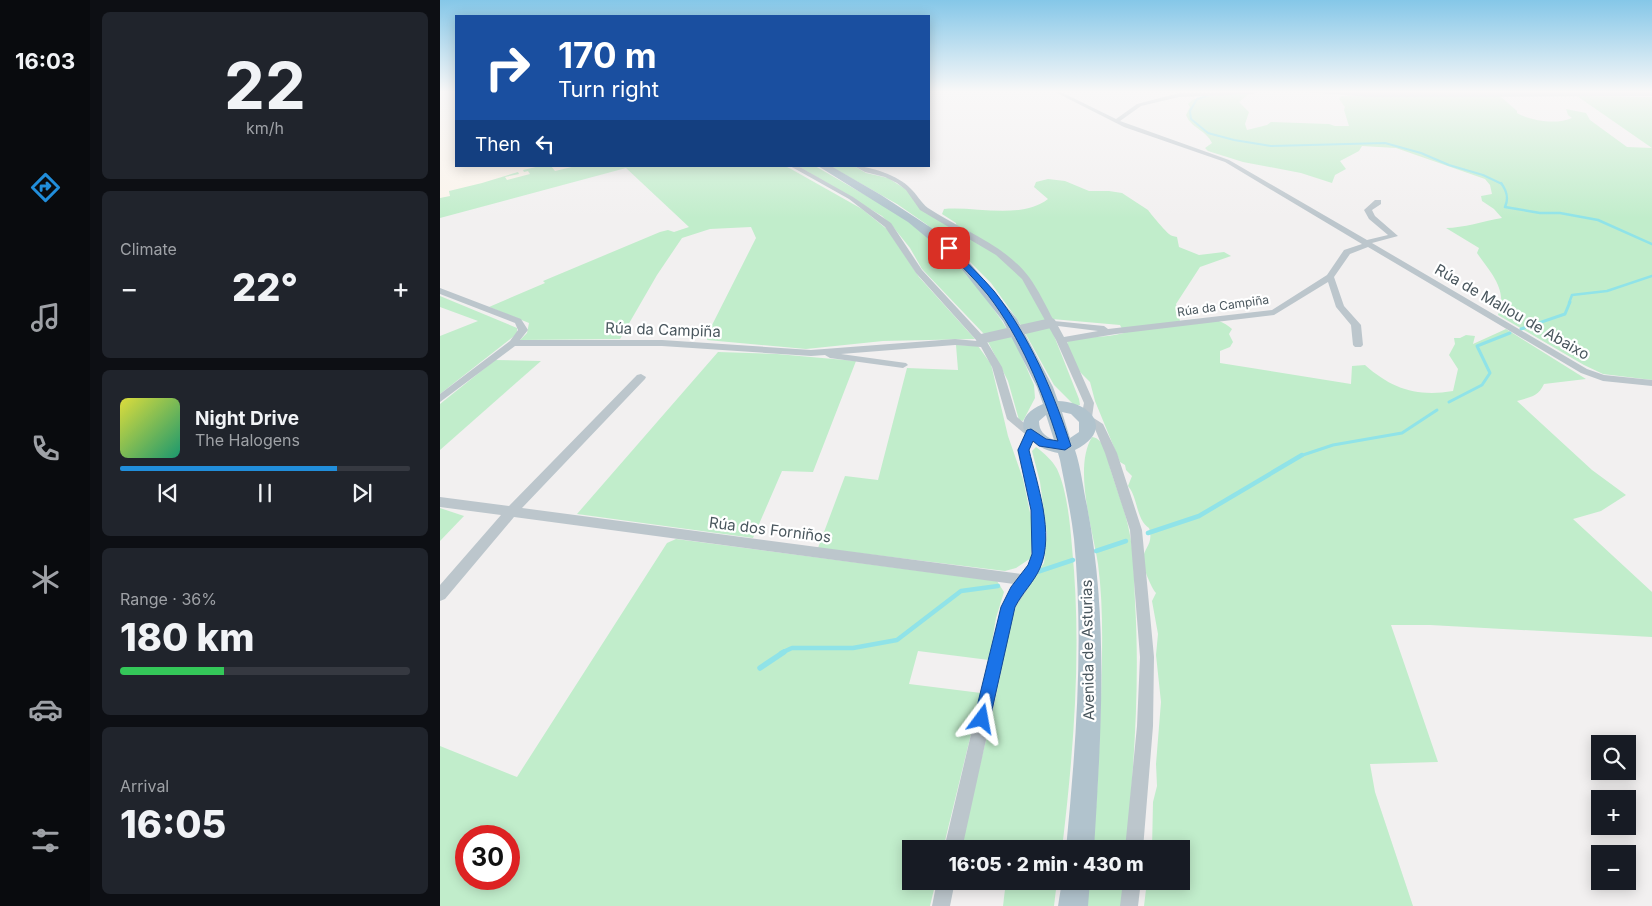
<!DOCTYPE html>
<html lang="en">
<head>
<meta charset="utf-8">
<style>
	:root { --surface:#171b24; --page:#20242c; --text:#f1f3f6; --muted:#9ea1a6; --line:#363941; --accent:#218edb }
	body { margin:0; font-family:Inter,sans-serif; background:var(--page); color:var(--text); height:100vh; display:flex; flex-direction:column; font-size:19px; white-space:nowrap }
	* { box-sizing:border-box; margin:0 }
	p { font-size:16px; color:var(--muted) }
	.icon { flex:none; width:28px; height:28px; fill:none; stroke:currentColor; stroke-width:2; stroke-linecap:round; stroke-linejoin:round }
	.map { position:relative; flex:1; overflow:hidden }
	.drawer { display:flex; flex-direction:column; gap:12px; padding:12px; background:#0d0f14; width:350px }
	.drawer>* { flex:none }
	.banner { position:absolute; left:15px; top:15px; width:475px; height:152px; border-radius:0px; box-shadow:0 2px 12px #0003; background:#1a4fa0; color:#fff; overflow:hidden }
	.tools { position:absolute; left:1151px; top:735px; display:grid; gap:10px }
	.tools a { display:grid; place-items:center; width:45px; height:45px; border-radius:0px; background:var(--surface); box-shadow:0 2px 12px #0003; font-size:25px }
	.speed { position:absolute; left:15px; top:825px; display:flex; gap:10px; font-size:25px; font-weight:700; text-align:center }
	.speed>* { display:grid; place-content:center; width:65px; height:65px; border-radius:50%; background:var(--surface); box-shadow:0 2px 12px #0003; line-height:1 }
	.speed .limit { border:8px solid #d22; background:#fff; color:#111 }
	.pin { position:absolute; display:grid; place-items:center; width:42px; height:42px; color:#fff; margin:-21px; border-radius:10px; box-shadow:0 2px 8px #0006 }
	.me { position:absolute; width:55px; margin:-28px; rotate:13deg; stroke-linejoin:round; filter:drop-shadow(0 0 4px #0008) }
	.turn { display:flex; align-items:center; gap:18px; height:105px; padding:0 20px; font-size:22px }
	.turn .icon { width:65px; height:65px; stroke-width:2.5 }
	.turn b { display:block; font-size:35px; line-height:42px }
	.then { display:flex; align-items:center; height:48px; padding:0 20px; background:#0003; gap:10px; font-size:19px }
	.big { font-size:38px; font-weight:800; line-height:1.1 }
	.drawer .card { flex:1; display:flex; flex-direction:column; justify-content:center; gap:8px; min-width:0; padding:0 18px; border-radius:8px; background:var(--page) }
	.drawer .dial { align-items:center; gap:0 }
	.dial b { font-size:65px; line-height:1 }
	.song { display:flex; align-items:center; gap:15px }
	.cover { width:60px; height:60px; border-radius:8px; background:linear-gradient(135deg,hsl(60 70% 55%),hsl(160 70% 35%)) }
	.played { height:5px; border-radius:2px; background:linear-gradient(90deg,var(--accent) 75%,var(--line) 75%) }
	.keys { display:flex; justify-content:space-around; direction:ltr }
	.heat { display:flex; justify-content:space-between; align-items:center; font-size:28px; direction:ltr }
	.charge { height:8px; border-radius:4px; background:linear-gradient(90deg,#34c759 36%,var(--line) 0) }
	.trip { position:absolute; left:462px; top:840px; width:288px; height:50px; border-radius:0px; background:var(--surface); box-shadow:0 2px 12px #0003; font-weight:800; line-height:50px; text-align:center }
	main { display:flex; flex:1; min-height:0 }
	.menu { display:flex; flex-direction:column; width:90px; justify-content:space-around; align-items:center; background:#090b0e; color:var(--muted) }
	.menu .icon { width:35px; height:35px }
	.menu .on { color:var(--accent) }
	.menu b { font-size:22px; color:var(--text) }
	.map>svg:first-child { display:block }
	.commercial { fill:#fbf4eb }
	.green { fill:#c1edcb; fill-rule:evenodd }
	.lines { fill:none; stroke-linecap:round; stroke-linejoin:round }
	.stream-far4 { stroke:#90e3e8; stroke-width:2 }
	.stream-far3 { stroke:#90e3e8; stroke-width:2.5 }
	.stream-far2 { stroke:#90e3e8; stroke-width:3 }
	.stream-far1 { stroke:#90e3e8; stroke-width:4.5 }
	.stream { stroke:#90e3e8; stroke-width:5.5 }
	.minor { fill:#bcc6cc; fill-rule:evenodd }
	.primary { fill:#b1c3cd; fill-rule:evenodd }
	.minor-bridge { stroke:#bcc6cc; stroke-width:10 }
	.route { fill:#1a73e8; stroke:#114b97 }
	.labels { text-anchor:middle; stroke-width:4.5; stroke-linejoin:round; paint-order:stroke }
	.far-street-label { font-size:12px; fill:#49565d; stroke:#fff }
	.street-label { font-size:15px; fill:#49565d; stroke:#fff }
</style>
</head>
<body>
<main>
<nav class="menu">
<b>16:03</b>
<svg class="icon on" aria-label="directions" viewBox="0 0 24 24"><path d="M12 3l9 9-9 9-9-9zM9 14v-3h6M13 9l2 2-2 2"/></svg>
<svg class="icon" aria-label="music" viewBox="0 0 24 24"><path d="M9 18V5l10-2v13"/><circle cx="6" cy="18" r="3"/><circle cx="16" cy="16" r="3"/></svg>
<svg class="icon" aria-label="phone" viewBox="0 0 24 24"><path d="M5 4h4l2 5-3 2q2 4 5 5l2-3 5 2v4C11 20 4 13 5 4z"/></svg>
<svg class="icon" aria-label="climate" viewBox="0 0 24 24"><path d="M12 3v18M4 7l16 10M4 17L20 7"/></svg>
<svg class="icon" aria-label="car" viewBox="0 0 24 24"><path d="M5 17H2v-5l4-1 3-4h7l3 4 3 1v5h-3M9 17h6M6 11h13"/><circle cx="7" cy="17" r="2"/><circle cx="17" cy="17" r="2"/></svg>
<svg class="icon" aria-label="filters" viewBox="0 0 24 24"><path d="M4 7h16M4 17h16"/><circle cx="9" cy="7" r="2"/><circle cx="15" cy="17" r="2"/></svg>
</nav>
<section class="drawer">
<div class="card dial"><b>22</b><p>km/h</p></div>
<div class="card"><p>Climate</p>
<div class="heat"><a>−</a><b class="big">22°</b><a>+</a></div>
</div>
<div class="card">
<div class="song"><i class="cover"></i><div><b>Night Drive</b><p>The Halogens</p></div></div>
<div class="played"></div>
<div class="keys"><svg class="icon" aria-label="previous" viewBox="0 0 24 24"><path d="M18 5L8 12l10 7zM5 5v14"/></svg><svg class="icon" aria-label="pause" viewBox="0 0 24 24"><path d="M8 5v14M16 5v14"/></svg><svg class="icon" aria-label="next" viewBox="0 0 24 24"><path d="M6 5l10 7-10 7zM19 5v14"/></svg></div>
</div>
<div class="card"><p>Range · 36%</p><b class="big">180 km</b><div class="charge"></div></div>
<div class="card"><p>Arrival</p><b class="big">16:05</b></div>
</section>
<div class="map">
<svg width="1212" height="906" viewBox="0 0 1212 906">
	<rect width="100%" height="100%" fill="#f2f0f0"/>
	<path class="commercial" d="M0,92H16V166H158L0,209Z"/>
	<g class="green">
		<path d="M780,92H811L799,102L809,112L805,124L807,130L827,125L831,122L889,124L895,126H909L904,110L905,107L899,99L901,96H1060L1077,111V113C1091,121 1117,125 1132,118L1128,115L1126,109L1146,113L1150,120L1187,147L1212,148L1137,96L1212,97V380L1163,374L1144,365L1058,315C1069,290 1050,272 1037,253L1039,248L1006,228C1023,228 1044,221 1062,218L1054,209L1042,201L1041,196L1052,194L1050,185L1045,179L956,148L922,146L919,151L900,161L906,169L895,175L892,183L861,173L803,162L768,151L765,148L772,143C766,130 751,128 746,115L750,107L748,104L752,100L763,97L778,95L781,93Z"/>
		<path d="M100,166H111L115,171L136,166H345L351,169L422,209L448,230L479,277L535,339L443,341L366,349L267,340L268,333L316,238L311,227L270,229L242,238L217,275L180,339L80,340L87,333L89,323L49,307L105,283L103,281L220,232L228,230L234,232L249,227L186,168L0,218V198L10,196L9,191L42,183L78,172L79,174L65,177L67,180L90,174L88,171L84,172L83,170Z"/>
		<path d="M358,166H375L439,203L464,218L513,259L542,293L562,321L578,348L594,385L595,398L583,421L579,420L568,381L544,334L482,269L470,248L454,228L442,216Z"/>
		<path d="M390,166H414L426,173L448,178L467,190L475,201L517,229L516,223L502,214L504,209C535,206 581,220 608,199L594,187L596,182L608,179L625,181L649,191H669L682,193L708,210C709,212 727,233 729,234C731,236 734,236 737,237L739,247L759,255L784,252L791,256L760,267L736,304L740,321C758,319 778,315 792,329L789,334L793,342L790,347L780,351V363L911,384L912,366L925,365C952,389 977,397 1013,391L1018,369L1009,355L1015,344L1014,338H1020L1026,335L1035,336L1033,344L1066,329L1146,379L1104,384C1098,397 1090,397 1077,401L1152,470L1186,495L1161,511L1133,519L1212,592V637L990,625H951L998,762L930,764L935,792L973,906H704L707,881H741V849H712L713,802L717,786L716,764L721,702L716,655L718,634L712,601L716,593C711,587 703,568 703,559C704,547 714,544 709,528C696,520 698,497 688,486L692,476L686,470L685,465L680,462L655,401L650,382L640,372L630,355L627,341C646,336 666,338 684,333L680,325L612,319L611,328L639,399L640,405H634L614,385L579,322L551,283L518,250L486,224L457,204Z"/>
		<path d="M0,296L77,328V334L69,340L0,394V336L38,321L0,307Z"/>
		<path d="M516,345L538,346L551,364L568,436L583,479L592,522L591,558L576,568L565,571L378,548L405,476L438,480L467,368L518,370Z"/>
		<path d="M278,352L337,354L416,361L373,472L342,471L313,538L137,514Z"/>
		<path d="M55,360L101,361L0,450V404Z"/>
		<path d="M652,437C665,438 668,461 671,471C677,491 685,510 689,530C694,553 694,578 695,602C700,684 694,767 686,849H652C658,799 659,751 661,701C662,655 664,609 658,564C653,530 633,468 652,437Z"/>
		<path d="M596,447C604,453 612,460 617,469C627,490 630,523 632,547C642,648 634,748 622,849H519L550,724L572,619L577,603L604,563L607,534L600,482L592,451Z"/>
		<path d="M0,508L24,516L0,541Z"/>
		<path d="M236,539L557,581L564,592L556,618L549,660L478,651L469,684L541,693L503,849H471V881H496L490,906H0V746L77,777L227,543ZM26,836H69V879H26Z"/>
		<path d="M566,881H617L614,906H563Z"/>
		<path d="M648,881H683L681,906H645Z"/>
	</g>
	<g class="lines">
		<path class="stream-far4" d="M773,94L757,99L750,111L751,119L768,133L794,140L831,146L945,143L981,153L1009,165L1043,175L1062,184"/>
		<g class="stream-far3">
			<path d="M1061,183C1067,191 1069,198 1065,207L1100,213H1120L1158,220L1212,244"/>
			<path d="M1129,303L1132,295L1167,291L1212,276"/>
		</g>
		<g class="stream-far2">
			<path d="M1081,329L1125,314L1130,302"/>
			<path d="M1009,402L1042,385L1050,373L1037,346L1070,333"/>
			<path d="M860,456L893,445L962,433L997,410"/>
		</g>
		<g class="stream-far1">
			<path d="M708,533L759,516L862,455"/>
			<path d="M656,551L686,541"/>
			<path d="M597,572L633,560"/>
			<path d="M341,653L352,648H413L457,640L521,591L558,586"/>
		</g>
		<path class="stream" d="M320,668L344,652"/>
		<g class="minor">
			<path d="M615,92H621L676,119L697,104L739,93L815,92L813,94L739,97L701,106L680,121L789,160L927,240L948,235L929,219L924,210L935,200H941V204L932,210L935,216L958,236L932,243L1147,369L1164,375L1212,380V386L1163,381L1141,373L928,247L910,254L894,277L904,306L921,325L923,345L921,347H915L913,345L911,325L896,307L888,282L834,315L676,334L627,342L654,403L652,417L663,424L677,453L702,530L714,657L713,726L703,849H685L697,726L700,657L690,530L665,453L655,429L641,418L644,403L616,340L582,279L556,255L480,210L466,190L457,183L445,177L425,172L414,166C430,166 459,176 470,188C477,194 481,203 488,208C521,230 564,244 589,277C599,291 606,306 614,321L664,326L668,329L832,310L887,275L904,250L922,244L785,162L684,127ZM618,326L658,331L624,337Z"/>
			<path d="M863,92H1212V96L931,97Z"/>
			<path d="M350,166H358L413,197L451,223L482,270L544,337L562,367L577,417L596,433L589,450L604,510L605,554L599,572L575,608L522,849H504L561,607L574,584L74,517L5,599L0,601V585L61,515L0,507V497L69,506L197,375L201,374L206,377L205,379L82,508L582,574L588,565L593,554L592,510L577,450L585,434L567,419L552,367L541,347L515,345L401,354L466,363L468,365L463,368L390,358L385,355L371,356L222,346H75L0,402V394L70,341L78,330L75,323L0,294V288L81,319L88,330L80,340H222L371,350L515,339L537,341L476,273L445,227L409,199Z"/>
			<path d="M497,881H515L510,906H492Z"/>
			<path d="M683,881H701L698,906H680Z"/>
		</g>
		<g class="primary">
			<path d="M378,166H391L441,195L493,229L524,256L577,319L613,387L618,401C653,402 674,431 635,450C641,468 643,488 647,506C669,619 661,735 654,849H626C636,745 644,642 634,539C631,512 625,486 620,460L618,453C588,448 565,420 603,404L597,387L563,321L516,262L468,222ZM622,412L631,414L639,422V432L630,438ZM606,415L614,440C604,436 599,431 599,421Z"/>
			<path d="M622,881H650L648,906H618Z"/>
		</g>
		<path class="minor-bridge" d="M541,339L611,323"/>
	</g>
	<linearGradient id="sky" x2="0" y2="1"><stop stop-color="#85c7e8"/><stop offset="0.42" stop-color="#f9f8f8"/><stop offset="1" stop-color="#f9f8f8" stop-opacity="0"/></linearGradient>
	<rect width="1212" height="218" fill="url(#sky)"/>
	<path class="route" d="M506,246H511C525,261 541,276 554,291C590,337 613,391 631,446L625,450L599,446L593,441L589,450C597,484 615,534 600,568C594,582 582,593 575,607L550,719L548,725L542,727L537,725L534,719L561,607L571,587L588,565L592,554L591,510L578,450L587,430L591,429L606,439L618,441C602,390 581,338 548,295C535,279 520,265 506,250Z"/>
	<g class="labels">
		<g class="far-street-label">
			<text transform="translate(783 306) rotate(-8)" y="4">Rúa da Campiña</text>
		</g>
		<g class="street-label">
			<text transform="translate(1072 312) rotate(30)" y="5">Rúa de Mallou de Abaixo</text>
			<text transform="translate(223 330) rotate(2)" y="5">Rúa da Campiña</text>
			<text transform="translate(330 530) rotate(7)" y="5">Rúa dos Forniños</text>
			<text transform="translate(648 650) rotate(-91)" y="5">Avenida de Asturias</text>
		</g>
	</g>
</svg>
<div class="tools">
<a><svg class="icon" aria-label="search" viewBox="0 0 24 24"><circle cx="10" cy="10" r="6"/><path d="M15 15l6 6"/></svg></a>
<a>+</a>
<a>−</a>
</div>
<div class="speed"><div class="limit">30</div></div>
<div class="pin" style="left:509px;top:248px;background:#d93025"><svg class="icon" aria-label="arrive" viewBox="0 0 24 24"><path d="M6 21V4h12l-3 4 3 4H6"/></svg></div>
<svg class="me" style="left:542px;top:719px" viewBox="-20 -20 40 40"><path d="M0-17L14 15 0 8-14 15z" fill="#1a73e8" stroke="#fff" stroke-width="4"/></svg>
<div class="trip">16:05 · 2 min · 430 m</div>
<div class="banner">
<div class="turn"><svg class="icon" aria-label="right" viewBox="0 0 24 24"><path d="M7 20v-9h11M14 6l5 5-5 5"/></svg><div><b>170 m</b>Turn right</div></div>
<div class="then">Then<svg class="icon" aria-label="left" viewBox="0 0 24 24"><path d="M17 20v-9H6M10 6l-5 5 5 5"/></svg></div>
</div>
</div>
</main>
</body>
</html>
